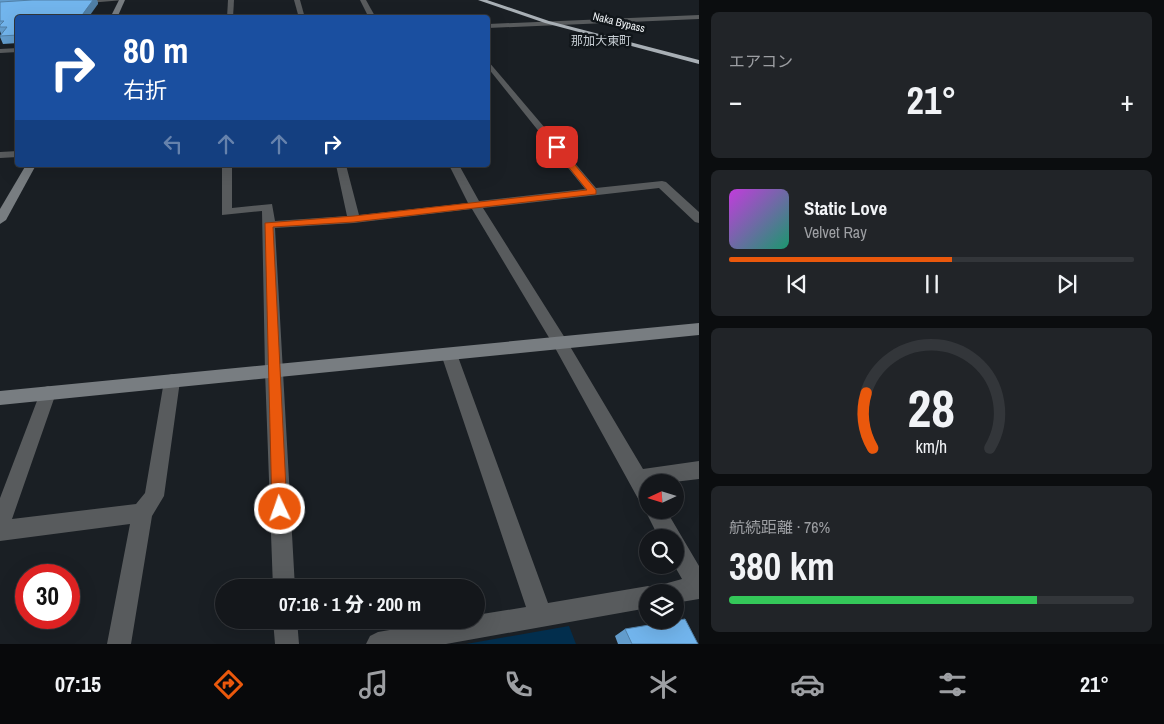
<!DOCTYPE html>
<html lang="ja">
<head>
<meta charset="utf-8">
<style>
	:root { --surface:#14171b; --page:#212428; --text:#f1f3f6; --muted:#9d9fa3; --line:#33363a; --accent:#ea580c }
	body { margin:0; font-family:"Archivo Narrow","Noto Sans JP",sans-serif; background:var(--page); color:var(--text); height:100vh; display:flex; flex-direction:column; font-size:19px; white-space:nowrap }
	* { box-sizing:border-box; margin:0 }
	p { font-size:16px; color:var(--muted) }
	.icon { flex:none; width:28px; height:28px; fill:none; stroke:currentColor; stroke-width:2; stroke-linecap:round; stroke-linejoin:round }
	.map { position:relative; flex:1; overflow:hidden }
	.panel { display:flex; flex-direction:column; gap:12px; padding:12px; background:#0b0d0f; width:465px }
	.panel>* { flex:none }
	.guide { position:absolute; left:15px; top:15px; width:475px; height:152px; border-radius:5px; box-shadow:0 5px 20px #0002,0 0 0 1px var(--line); background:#1a4fa0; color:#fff; overflow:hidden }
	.needle { width:32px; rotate:266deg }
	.tools { position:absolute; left:639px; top:474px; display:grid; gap:10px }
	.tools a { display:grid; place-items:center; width:45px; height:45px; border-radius:50%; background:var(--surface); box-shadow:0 5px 20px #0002,0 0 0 1px var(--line); font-size:25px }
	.speed { position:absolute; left:15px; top:564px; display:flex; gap:10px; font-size:25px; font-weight:700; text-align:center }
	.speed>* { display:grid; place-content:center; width:65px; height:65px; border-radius:50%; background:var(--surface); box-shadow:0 5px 20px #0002,0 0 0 1px var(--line); line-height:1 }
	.speed .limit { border:8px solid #d22; background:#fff; color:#111 }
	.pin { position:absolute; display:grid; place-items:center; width:42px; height:42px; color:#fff; margin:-21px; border-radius:10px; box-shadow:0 2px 8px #0006 }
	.me { position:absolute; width:55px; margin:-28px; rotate:357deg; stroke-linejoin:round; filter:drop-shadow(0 0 4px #0008) }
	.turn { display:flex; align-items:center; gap:18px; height:105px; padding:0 25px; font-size:22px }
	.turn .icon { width:65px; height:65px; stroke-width:2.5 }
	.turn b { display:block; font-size:35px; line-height:42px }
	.lanes { display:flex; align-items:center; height:48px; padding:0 25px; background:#0003; justify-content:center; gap:25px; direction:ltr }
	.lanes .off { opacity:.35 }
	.big { font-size:38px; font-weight:800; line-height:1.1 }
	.panel .widget { flex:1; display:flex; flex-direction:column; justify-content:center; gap:8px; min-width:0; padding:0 18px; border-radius:8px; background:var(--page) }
	.panel .dial { align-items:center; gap:0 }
	.dial svg { height:130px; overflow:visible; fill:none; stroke:var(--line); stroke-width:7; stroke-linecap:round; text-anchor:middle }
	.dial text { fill:var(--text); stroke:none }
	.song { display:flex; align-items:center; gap:15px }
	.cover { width:60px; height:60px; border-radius:8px; background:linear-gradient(135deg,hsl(290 70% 55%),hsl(160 70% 35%)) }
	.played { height:5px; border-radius:2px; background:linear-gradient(90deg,var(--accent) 55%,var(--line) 55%) }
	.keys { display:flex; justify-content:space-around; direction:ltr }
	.heat { display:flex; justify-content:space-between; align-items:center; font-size:28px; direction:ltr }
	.charge { height:8px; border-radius:4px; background:linear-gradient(90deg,#34c759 76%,var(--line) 0) }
	.trip { position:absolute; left:215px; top:579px; width:270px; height:50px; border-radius:25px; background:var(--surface); box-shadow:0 5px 20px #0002,0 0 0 1px var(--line); font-weight:800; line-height:50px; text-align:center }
	.tab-bar { display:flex; height:80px; justify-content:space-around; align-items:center; background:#08090b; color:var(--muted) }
	.tab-bar .icon { width:35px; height:35px }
	.tab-bar .selected { color:var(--accent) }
	.tab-bar b { font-size:22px; color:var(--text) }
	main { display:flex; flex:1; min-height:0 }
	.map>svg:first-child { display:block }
	.green { fill:#022e4d }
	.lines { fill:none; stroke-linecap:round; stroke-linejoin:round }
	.street { fill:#585b5d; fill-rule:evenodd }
	.secondary { fill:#787d81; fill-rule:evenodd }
	.highway { fill:#a8afb5; fill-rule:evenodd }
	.wall { fill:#629ccc }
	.shaded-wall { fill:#507fa6 }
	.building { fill:#72b5ed; stroke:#507fa6 }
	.route { fill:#ea580c; stroke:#983908 }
	.labels { text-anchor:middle; stroke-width:5; stroke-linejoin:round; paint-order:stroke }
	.far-street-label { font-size:11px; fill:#f0f4f7; stroke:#11161a }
	.far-quarter-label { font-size:12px; fill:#c7ced4; stroke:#11161a }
</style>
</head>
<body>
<main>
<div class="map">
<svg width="699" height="644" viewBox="0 0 699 644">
	<rect width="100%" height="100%" fill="#1a1f24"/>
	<path class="green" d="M569,626L576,644H466Z"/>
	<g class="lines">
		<g class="street">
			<path d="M124,0L76,4L73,2L79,0Z"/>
			<path d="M228,0H234L233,18H227Z"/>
			<path d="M294,0H300L305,18H299Z"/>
			<path d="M360,0H366L376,18H369Z"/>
			<path d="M699,15V19L488,28V24Z"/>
			<path d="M18,48V52L0,53V49Z"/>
			<path d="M488,61L596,188L662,181L666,182L699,212V223L695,222L659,188L483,208L565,338L643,469L699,461V479L674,482H648V510H666L699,566V599L675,603V592H661L664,584L682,579L674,565L675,538H659L645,510L647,506L641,504L554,346L472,209L354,223L275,228L295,588H273L265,371L262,211L222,215V165H232V208L272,204L275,221L347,216L336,165H346L359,215L468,203L449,165H459L479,201L585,189L488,68Z"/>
			<path d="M18,151V157L0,158V152Z"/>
			<path d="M449,348L455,350L457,354L548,603L648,586L656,589L657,592H648V608L446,644H366L370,636L378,632L448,620H476V615L526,607L441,354L443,350Z"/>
			<path d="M172,374L178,376L180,381L164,496L152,516L131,644H107L130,524L0,541V498L40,393L42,388L48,386L54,388L56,393L12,519L136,504L145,493L164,381L166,376Z"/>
			<path d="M273,620H297L299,644H275Z"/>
		</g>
		<g class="secondary">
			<path d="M119,0H125L117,18H110Z"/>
			<path d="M26,165H36L6,220L0,224V209Z"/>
			<path d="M699,323V335L0,405V391Z"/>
		</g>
		<path class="highway" d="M478,0H487L549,21L699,60V64L545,23Z"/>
	</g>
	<g class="wall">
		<path d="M0,0H97L98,4L18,18V43L3,44L0,37L1,34L0,31Z"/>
		<path d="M625,629L698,644H618L615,636Z"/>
	</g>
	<path class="shaded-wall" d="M93,0H97L98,4L88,18H80Z"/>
	<g class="building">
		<path d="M32,0H93L80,18H18V35L0,36L7,27H0V25L4,21H0V2Z"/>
		<path d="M685,619L698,644H632L625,629Z"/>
	</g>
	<path class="route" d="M554,146H559L596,190V194L354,222L273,227L287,509L285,514L280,516L274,514L272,509L265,223L354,216L587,190L554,149Z"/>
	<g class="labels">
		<g class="far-street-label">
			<text transform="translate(619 22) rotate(14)" y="4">Naka Bypass</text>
		</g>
		<g class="far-quarter-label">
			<text x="601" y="45">那加大東町</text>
		</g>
	</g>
</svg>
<div class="tools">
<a><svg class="needle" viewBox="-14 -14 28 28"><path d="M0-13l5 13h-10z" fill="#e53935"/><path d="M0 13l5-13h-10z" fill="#9d9fa3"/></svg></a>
<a><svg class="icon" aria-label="search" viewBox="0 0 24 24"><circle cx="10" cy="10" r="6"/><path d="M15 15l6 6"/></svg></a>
<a><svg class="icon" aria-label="layers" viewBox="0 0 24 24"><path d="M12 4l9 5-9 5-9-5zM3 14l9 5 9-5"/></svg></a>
</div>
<div class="speed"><div class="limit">30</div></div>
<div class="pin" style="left:557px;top:147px;background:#d93025"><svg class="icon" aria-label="arrive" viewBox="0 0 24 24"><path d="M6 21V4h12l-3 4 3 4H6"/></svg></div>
<svg class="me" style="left:280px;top:509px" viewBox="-20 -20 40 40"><circle r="17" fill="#ea580c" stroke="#fff" stroke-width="3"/><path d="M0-11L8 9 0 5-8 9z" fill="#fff"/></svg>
<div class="trip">07:16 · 1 分 · 200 m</div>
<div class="guide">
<div class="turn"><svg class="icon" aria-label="right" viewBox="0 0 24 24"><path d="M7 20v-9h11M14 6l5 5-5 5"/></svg><div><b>80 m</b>右折</div></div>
<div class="lanes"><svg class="icon off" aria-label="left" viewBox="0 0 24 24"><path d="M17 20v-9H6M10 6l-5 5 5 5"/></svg><svg class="icon off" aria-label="ahead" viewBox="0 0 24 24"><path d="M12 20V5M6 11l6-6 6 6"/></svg><svg class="icon off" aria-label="ahead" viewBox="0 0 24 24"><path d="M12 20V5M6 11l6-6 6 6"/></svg><svg class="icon" aria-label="right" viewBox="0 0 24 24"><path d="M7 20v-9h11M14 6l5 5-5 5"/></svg></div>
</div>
</div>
<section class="panel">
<div class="widget"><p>エアコン</p>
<div class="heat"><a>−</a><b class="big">21°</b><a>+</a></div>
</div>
<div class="widget">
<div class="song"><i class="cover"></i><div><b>Static Love</b><p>Velvet Ray</p></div></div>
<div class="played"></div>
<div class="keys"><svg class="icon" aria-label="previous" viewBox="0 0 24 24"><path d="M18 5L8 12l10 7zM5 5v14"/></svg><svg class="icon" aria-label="pause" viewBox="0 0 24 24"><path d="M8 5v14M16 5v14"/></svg><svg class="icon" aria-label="next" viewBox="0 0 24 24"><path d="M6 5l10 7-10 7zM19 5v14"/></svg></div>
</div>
<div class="widget dial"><svg viewBox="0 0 100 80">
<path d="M14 69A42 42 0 1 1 86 69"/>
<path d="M14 69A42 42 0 0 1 10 35" stroke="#ea580c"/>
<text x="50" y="56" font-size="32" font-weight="700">28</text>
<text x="50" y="72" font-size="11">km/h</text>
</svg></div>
<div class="widget"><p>航続距離 · 76%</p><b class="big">380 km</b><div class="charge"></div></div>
</section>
</main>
<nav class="tab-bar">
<b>07:15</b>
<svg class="icon selected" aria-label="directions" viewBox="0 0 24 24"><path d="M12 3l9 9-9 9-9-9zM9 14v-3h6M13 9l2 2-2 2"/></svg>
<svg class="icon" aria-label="music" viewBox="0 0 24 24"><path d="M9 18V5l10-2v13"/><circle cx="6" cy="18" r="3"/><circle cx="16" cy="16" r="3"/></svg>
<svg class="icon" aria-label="phone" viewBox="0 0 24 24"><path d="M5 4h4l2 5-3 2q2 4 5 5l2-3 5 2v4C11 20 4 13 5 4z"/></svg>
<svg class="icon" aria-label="climate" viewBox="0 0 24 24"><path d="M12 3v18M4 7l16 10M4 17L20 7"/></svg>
<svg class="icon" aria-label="car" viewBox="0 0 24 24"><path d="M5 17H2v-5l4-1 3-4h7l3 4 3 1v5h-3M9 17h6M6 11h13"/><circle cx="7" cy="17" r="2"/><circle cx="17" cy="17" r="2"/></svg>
<svg class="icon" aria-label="filters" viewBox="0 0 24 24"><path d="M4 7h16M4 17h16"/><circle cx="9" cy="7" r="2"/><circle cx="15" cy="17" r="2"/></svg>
<b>21°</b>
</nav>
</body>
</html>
